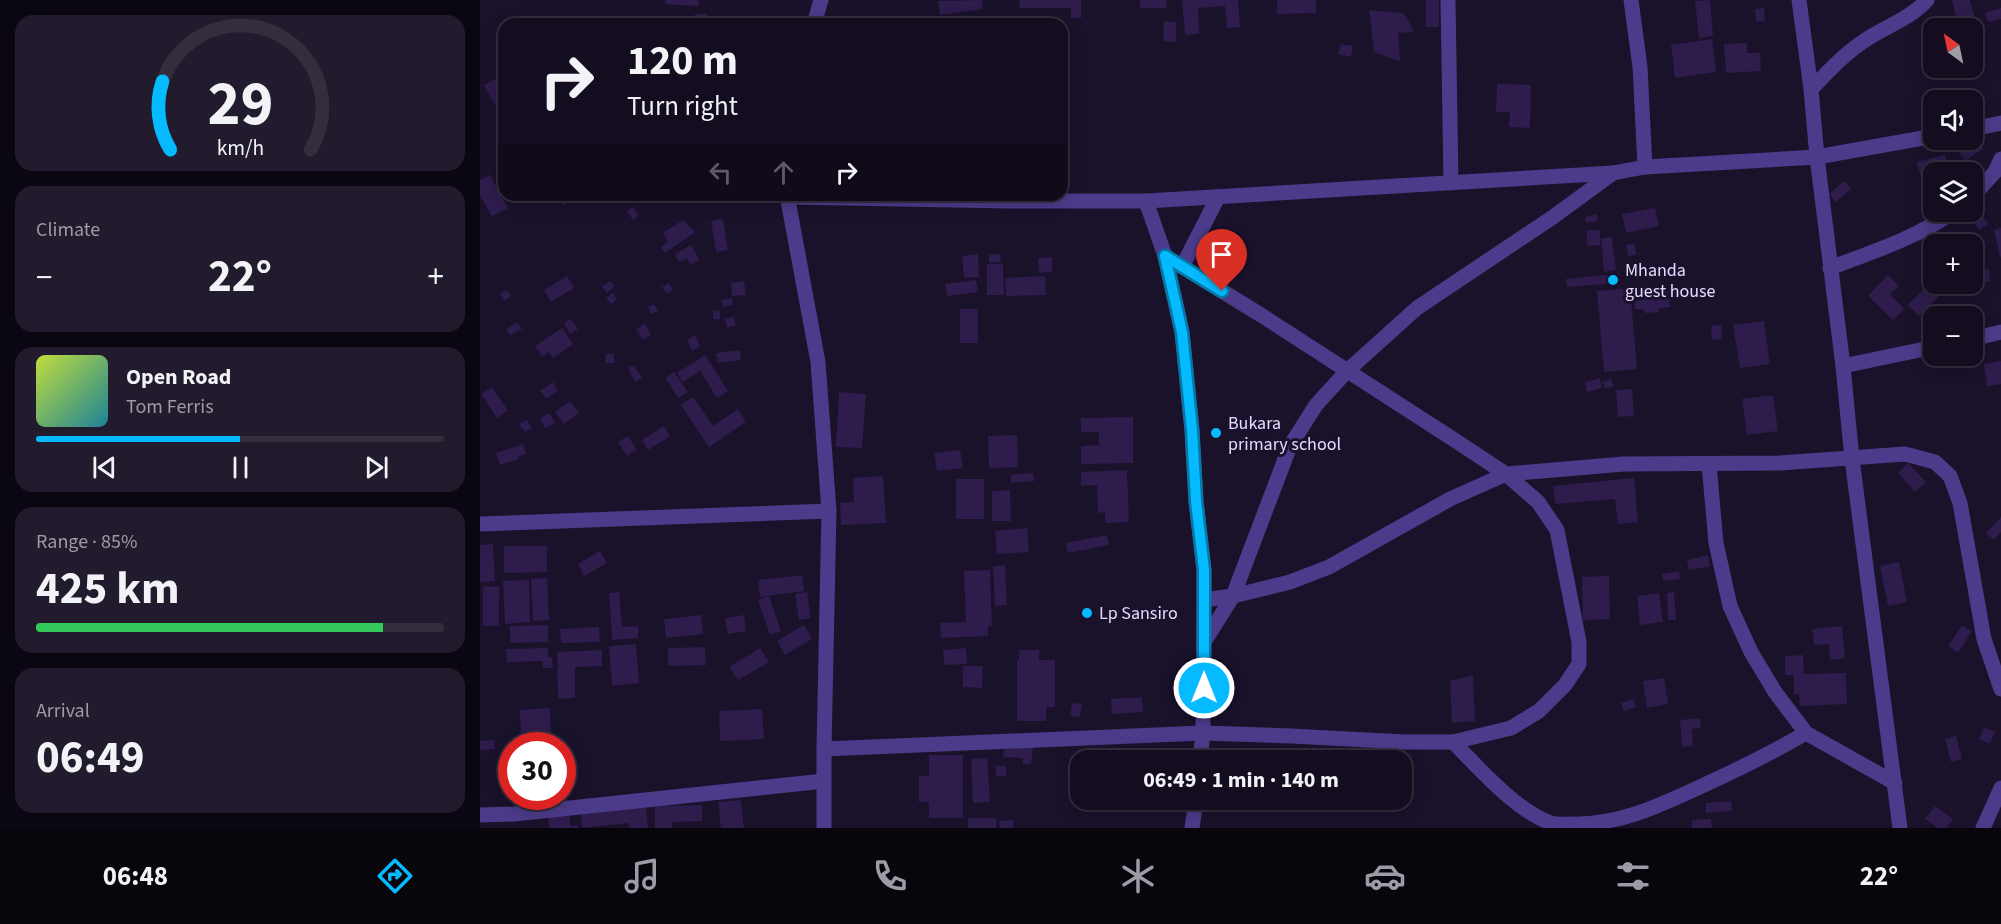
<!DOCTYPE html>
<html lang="en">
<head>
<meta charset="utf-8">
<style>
	:root { --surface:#140d20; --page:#211b2d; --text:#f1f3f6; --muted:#9d9ca5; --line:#332d3e; --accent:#06baff }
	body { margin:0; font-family:"Source Sans 3",sans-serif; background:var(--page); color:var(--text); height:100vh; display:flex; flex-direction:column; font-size:22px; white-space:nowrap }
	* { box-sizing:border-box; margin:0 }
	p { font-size:20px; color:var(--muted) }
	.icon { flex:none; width:33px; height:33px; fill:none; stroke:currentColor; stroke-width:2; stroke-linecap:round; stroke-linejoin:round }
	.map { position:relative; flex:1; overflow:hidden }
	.drawer { display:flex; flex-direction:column; gap:15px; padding:15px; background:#0b0712; width:480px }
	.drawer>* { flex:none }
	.hud { position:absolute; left:18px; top:18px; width:570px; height:183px; border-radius:18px; box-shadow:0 3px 15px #0003,0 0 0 2px var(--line); background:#140d20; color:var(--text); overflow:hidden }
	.needle { width:39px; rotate:327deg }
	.controls { position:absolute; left:1443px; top:18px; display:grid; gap:12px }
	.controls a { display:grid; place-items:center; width:60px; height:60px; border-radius:12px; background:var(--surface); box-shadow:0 3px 15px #0003,0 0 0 2px var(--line); font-size:30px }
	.speed { position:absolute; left:18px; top:732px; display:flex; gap:12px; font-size:30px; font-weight:700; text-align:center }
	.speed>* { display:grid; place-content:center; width:78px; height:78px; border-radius:50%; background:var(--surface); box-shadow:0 3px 15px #0003,0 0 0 2px var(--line); line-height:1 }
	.speed .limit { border:9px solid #d22; background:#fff; color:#111 }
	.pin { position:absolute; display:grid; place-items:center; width:51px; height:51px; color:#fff; margin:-62px -26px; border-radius:50% 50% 50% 0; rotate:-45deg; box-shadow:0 0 6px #0007 }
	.pin .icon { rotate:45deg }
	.me { position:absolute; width:66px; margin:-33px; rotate:0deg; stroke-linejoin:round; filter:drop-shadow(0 0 4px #0008) }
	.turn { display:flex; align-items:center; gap:21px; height:126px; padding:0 30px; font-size:27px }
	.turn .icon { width:78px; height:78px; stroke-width:2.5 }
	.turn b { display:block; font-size:42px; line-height:51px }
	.lanes { display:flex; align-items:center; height:57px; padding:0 30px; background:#0003; justify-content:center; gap:30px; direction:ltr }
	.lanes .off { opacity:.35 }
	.big { font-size:45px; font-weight:700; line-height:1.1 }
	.drawer .card { flex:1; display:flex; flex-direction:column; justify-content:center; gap:9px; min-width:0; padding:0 21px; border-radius:18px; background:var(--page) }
	.drawer .dial { align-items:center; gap:0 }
	.dial svg { height:156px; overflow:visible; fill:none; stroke:var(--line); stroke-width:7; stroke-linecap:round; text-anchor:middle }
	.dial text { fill:var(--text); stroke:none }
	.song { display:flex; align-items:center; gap:18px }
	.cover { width:72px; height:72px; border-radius:9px; background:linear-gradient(135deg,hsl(70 70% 55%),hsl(190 70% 35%)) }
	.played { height:6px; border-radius:3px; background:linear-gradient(90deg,var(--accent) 50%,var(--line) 50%) }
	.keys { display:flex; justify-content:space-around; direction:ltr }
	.heat { display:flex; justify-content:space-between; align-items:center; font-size:33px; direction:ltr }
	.charge { height:9px; border-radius:4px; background:linear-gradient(90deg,#34c759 85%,var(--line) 0) }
	.trip { position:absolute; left:590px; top:750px; width:342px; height:60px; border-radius:18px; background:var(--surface); box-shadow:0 3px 15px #0003,0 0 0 2px var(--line); font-weight:700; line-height:60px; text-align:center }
	.menu { display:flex; height:96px; justify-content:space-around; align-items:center; background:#08050d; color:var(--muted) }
	.menu .icon { width:42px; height:42px }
	.menu .current { color:var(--accent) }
	.menu b { font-size:27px; color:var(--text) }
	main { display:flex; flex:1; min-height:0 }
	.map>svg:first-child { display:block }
	.building { fill:#2e1c4c }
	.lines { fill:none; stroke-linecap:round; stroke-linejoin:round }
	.minor { stroke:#4c3b8a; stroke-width:15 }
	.route-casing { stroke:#0479a6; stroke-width:15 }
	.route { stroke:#06baff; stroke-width:10 }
	.poi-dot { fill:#06baff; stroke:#1a112b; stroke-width:2 }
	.labels { text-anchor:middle; stroke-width:6; stroke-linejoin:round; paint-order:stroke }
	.poi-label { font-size:18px; fill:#e5daff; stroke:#1a112b; text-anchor:start }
</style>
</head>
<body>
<main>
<section class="drawer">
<div class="card dial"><svg viewBox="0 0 100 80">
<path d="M14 69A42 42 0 1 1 86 69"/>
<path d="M14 69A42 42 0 0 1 10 34" stroke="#06baff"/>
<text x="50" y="56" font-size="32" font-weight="700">29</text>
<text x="50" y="72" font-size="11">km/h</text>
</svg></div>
<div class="card"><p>Climate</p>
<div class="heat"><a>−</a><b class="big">22°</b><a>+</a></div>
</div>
<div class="card">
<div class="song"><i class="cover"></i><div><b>Open Road</b><p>Tom Ferris</p></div></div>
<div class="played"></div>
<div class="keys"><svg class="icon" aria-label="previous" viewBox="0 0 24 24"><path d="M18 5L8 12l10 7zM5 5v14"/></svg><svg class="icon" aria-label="pause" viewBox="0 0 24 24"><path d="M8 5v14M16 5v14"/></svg><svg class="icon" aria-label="next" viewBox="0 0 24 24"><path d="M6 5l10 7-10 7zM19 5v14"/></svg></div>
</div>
<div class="card"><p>Range · 85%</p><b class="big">425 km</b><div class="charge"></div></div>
<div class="card"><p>Arrival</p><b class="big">06:49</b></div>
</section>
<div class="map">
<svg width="1521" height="828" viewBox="0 0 1521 828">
	<rect width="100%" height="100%" fill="#1a112b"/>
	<g class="building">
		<path d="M186,0H219L218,6L185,4Z"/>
		<path d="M502,0L503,9L460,15L458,1Z"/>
		<path d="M540,0H601V18H591V8H539Z"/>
		<path d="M660,0H686L687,8H660Z"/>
		<path d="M702,0H758L760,27L747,28L745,6L718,8L719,34L705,35Z"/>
		<path d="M797,0H836V13L797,14Z"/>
		<rect x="946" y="0" width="13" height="27"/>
		<path d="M1230,0L1233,36L1219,38L1215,1Z"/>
		<path d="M1472,0H1490L1499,35L1492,36V28H1479Z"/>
		<path d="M1284,8L1285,21L1276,22L1275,9Z"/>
		<path d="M1521,8V19L1508,22L1505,13Z"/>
		<path d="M889,10L924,13L934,32L918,33L920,62L894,52Z"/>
		<path d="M227,13L228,23L216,24L214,15Z"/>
		<path d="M394,18V24H350V19Z"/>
		<path d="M684,21L696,22V42L683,41Z"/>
		<path d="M1232,39L1236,72L1195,78L1191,45Z"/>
		<path d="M1267,43V53H1280L1281,71L1246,73L1244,44Z"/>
		<path d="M860,44L873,46L871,57L858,54Z"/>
		<path d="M15,79L24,94V104L17,108L4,85Z"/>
		<path d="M1017,84L1051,85L1050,128L1029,127L1030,112H1016Z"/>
		<path d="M1497,140L1503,149L1485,161L1479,152Z"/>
		<path d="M1465,155L1470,172H1454V197L1447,199L1437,162Z"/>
		<path d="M10,175L28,208L12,216L0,195V180Z"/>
		<path d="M1364,181L1371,189L1356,202L1349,194Z"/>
		<path d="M77,195H91L93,198L84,205Z"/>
		<path d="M102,195H119L107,203Z"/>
		<path d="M153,207L159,216L153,220L147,211Z"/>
		<path d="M1175,208L1179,226L1146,233L1142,214Z"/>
		<path d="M1117,214L1118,221L1106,223L1105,217Z"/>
		<path d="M1503,216L1508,224L1499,230L1494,222Z"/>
		<path d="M243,219L248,250L236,252L231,221Z"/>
		<path d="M203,220L215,232L185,253L181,247L188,242L183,233Z"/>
		<path d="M1521,228V256L1520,257L1514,230Z"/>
		<path d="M1107,230H1120V245L1107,246Z"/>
		<path d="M1132,237L1136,270L1124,272L1121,238Z"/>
		<path d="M1155,244L1156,255L1148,256L1146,245Z"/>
		<path d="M211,245L219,260L211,265L207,258L199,262L195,254Z"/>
		<path d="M498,254L499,277L484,278L482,256Z"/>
		<path d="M520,254L521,262L509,263V255Z"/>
		<path d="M572,257V272L559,273L558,258Z"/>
		<path d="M507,264H523L524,295H507Z"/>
		<path d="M1509,269L1510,282L1492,283V270Z"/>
		<path d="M1135,274L1136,283L1087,287L1086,279Z"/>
		<path d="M1408,275L1419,286L1410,294L1424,309L1413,320L1388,296Z"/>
		<path d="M87,276L94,288L71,302L64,290Z"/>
		<path d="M565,276L566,295L526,296L525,278Z"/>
		<path d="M496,280L498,292L467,296L465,284Z"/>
		<path d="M130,281L135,286L127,293L122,287Z"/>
		<path d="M264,281L266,295L252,296L251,283Z"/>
		<path d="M189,283L193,290L187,294L182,287Z"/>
		<path d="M1449,284L1460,295L1439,316L1428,305Z"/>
		<path d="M1150,288L1157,369L1124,372L1117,291Z"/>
		<path d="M27,290L31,296L24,301L20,294Z"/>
		<path d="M1188,290L1190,307L1179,308V312L1165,313L1164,309H1155L1154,293Z"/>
		<path d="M133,293L137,300L131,304L126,298Z"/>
		<path d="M252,298L253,305L243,307L241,300Z"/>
		<path d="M174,304L178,311L171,314L168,307Z"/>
		<rect x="480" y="309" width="18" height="34"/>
		<path d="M233,310L240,311V319H233Z"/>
		<path d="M254,317L256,325L247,328L245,319Z"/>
		<path d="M91,319L98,329L90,334L84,323Z"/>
		<path d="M1284,321L1290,364L1260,368L1253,325Z"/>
		<path d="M37,322L42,329L30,335L26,329Z"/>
		<path d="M165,324L171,335L163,340L156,329Z"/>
		<path d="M1241,325L1242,339L1232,340L1231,326Z"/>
		<path d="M82,328L93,344L73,358L69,352L62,357L55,346Z"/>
		<path d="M215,335L220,346L212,351L207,340Z"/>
		<path d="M260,350L261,360L238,363L236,353Z"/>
		<path d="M126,354H134V363H125Z"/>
		<path d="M225,355L248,391L237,398L220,371L203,382L197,373Z"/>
		<path d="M1521,361V384L1507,386L1504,364Z"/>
		<path d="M154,365L162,378L155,382L148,368Z"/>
		<path d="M194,372L208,392L198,398L185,378Z"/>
		<path d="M1120,378L1122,388L1107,392L1105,382Z"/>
		<path d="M1131,379L1134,386L1125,389L1122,382Z"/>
		<path d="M73,382L78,391L66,399L60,391Z"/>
		<path d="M12,387L28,411L17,418L1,394Z"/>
		<path d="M1152,389L1154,416L1138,417L1136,390Z"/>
		<path d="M359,392L386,394L382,448L356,447Z"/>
		<path d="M1293,395L1298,431L1267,435L1262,399Z"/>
		<path d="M213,397L233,426L258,409L266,422L229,447L201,405Z"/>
		<path d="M90,401L99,413L84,424L75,412Z"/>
		<path d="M69,413L75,423L65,428L60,419Z"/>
		<path d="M653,417V463L601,464V446L619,445V432H601V418Z"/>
		<path d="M47,420L52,428L45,432L39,424Z"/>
		<path d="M184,426L190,436L168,450L162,440Z"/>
		<path d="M537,435L538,467L509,468L508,436Z"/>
		<path d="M148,436L157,450L147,456L138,442Z"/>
		<path d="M43,444L46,454L38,456L39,459L20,465L16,453Z"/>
		<path d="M480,450L483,468L457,471L454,453Z"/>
		<path d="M1428,463L1446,482L1435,492L1418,473Z"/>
		<path d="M647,470L649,522L625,523V512L618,513L617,485L601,486V472Z"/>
		<path d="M553,473L554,481L531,483V475Z"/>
		<path d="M403,476L406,523L361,525L360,503L374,502L373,478Z"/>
		<path d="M1154,478L1158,522L1138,524L1135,499L1075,504L1073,486Z"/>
		<rect x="476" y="479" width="28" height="40"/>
		<path d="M530,490L531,521H512V491Z"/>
		<path d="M1521,517V532L1514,540L1506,533Z"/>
		<path d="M547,528L549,552L517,554L515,531Z"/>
		<path d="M627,535L629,545L588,553L586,543Z"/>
		<path d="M13,544L15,581L0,582V545Z"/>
		<path d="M24,546H67V572L24,573Z"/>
		<path d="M120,551L127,563L104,576L98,564Z"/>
		<path d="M1228,555L1230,566L1209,570L1207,560Z"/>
		<path d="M1419,562L1427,602L1408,606L1400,566Z"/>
		<path d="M525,565L527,605L515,606L513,566Z"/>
		<path d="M510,570L512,626H508V636L461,638L460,623L486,622L484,571Z"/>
		<path d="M1199,571L1200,579L1183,581L1182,574Z"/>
		<path d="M322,575L324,591L280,597L278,580Z"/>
		<path d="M1129,576L1130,619L1103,620L1102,577Z"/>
		<path d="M67,578L69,620L53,621L51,579Z"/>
		<path d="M49,580L50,622L25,624L23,581Z"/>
		<path d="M3,586L19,587V626H3Z"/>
		<path d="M139,592L142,627L158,626V638L132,640L129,593Z"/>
		<path d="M327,592L331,618L319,620L315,594Z"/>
		<path d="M1194,592L1196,620H1188L1187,593Z"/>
		<path d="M1179,593L1183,622L1160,625L1157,596Z"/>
		<path d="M289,596L301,631L290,635L278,600Z"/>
		<path d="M221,615L223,634L186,638L184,619Z"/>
		<path d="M264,615L266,631L248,634L245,618Z"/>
		<path d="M68,625V642L30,643V626Z"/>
		<path d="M324,625L332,639L305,655L297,641Z"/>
		<path d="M1482,625L1492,631L1478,653L1468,646Z"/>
		<path d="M1362,626L1365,658L1350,660L1349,644L1334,645L1332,629Z"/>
		<path d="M119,627L120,642L81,643L80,629Z"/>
		<path d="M156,644L159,683L132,686L129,646Z"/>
		<path d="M225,647L226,665L188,666V648Z"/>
		<path d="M68,648V657H72L73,668H63V661L27,662L26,649Z"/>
		<path d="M280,648L289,662L258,680L249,667Z"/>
		<path d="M486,648L487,664L464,665L463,650Z"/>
		<path d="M122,650V666L95,667V698L78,699L77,652Z"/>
		<path d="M539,650H559V660H575V707H566V721H537V660H539Z"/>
		<path d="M1323,655L1324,674L1366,673L1367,704L1320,706L1319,694H1314V675H1305V656Z"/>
		<path d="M483,666H503L502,688L483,687Z"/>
		<path d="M993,675L995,721L972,723L970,681Z"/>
		<path d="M1184,678L1188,704L1167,708L1163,681Z"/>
		<path d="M662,697L663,712L632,714L631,699Z"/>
		<path d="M1153,699L1156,707L1144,711L1141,703Z"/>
		<path d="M592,703L602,704L600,717L590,716Z"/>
		<path d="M70,708L71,746H41L40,710Z"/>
		<path d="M282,709L284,739L240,741L239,711Z"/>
		<path d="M1220,718L1221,728L1212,729L1213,746L1202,747L1200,720Z"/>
		<path d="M1504,727L1515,732L1510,744L1499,739Z"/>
		<path d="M1476,736L1482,759L1471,762L1465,739Z"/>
		<path d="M14,740L15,749L0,750V741Z"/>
		<path d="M524,746L553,747L551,764H543V758L523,757Z"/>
		<path d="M449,755H483V818H449V802H439V776H449Z"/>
		<path d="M507,758L510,802L493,803L491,759Z"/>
		<rect x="516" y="766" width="10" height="10"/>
		<path d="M261,800L264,828H241L238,802Z"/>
		<path d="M1251,801L1252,811L1226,813V803Z"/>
		<path d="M222,805V821L192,822V828H175V806Z"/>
		<path d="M166,806L168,828H149L148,823L102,828L101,812Z"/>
		<path d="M1455,806L1473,819L1466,828H1458L1445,819Z"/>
		<path d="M90,814V826L98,825V828H69L68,815Z"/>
		<rect x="488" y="818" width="28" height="10"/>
		<path d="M1231,819L1232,828H1212V820Z"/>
		<path d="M533,820V828H520L519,821Z"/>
	</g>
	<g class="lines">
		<g class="minor">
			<path d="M968,0L971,183"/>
			<path d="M1151,0L1160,67L1165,167"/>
			<path d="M1319,0L1331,89L1337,157L1363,366L1372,459L1420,828"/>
			<path d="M334,24L341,0"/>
			<path d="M1331,89C1348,72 1364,54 1384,41C1404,27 1430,19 1447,0"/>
			<path d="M1492,129L1521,123"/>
			<path d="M307,195L338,362L349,511L344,749V828"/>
			<path d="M307,197L529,201H666L1133,173L1165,167L1337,157L1454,136"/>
			<path d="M1492,197L1515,172L1521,159"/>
			<path d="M666,201L685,256L702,332L712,430L716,501L724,570L723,733L720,760"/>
			<path d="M702,267L738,197"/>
			<path d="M1350,268C1392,252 1436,238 1473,212"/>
			<path d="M1492,339L1521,332"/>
			<path d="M1363,366L1454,347"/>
			<path d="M1229,464L1236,543L1250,606L1271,652L1295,692L1326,733L1415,783"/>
			<path d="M0,524L349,511"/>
			<path d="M724,600L753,596L810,582L849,567L970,499L1026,474L1144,464L1300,463L1425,454L1455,462L1470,476L1480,503L1504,639L1521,689"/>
			<path d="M724,642L753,596L810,446L836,405L867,371L937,308L1073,217L1133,173"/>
			<path d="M973,742C999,768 1036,811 1071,823C1077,825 1083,824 1089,824C1138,826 1181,805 1224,785C1259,769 1293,752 1326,733"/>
			<path d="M344,749L723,733L811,736L925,742H973L1031,728L1059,711L1085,685L1099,664V642L1077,530L1058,502L1026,474L976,441L781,315L685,256"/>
			<path d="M0,815L34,814L344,781"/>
			<path d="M712,828L716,800"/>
			<path d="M1503,828L1521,788"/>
		</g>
	</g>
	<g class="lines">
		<defs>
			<path id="route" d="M724,688V570L716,501L712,430L702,332L685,256L742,291"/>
		</defs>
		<use href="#route" class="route-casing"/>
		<use href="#route" class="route"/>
	</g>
	<g class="poi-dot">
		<circle cx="1133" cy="280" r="6"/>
		<circle cx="736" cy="433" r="6"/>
		<circle cx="607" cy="613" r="6"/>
	</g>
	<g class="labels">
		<g class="poi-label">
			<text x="1145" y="276">Mhanda<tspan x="1145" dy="21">guest house</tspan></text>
			<text x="748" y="429">Bukara<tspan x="748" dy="21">primary school</tspan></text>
			<text x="619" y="619">Lp Sansiro</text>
		</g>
	</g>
</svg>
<div class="controls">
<a><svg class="needle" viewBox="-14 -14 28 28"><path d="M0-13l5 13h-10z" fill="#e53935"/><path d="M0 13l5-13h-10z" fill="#9d9ca5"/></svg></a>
<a><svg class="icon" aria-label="sound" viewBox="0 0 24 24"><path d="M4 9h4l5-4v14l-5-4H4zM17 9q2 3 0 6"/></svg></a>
<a><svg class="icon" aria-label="layers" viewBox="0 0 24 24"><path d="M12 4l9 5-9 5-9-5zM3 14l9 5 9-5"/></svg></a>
<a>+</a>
<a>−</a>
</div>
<div class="speed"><div class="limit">30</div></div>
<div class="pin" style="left:742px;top:291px;background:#d93025"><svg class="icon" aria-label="arrive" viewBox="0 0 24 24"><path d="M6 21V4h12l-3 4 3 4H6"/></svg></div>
<svg class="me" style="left:724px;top:688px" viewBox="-20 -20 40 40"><circle r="17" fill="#06baff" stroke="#fff" stroke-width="3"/><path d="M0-11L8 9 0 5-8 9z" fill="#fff"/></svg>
<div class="trip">06:49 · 1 min · 140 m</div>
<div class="hud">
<div class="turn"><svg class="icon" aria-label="right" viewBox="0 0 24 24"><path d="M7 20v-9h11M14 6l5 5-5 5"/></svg><div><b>120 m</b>Turn right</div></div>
<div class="lanes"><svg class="icon off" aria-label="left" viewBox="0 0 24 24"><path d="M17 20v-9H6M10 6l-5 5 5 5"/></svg><svg class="icon off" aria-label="ahead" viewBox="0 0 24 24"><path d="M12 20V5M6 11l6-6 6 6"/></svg><svg class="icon" aria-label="right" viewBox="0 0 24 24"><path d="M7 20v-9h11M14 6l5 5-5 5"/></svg></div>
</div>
</div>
</main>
<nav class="menu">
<b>06:48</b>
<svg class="icon current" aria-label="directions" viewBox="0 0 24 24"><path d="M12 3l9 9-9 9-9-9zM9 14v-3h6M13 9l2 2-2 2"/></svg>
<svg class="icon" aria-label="music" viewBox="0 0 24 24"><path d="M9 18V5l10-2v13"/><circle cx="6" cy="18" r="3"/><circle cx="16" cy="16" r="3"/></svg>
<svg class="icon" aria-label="phone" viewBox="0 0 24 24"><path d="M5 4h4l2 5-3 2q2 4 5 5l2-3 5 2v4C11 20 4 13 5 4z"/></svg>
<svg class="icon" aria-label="climate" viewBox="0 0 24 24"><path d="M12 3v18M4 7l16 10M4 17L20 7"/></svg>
<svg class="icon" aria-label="car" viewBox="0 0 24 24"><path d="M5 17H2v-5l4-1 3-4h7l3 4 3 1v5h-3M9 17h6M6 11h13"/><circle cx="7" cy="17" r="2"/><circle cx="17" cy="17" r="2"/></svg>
<svg class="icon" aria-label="filters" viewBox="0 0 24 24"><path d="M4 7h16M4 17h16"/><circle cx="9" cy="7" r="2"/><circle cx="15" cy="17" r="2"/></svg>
<b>22°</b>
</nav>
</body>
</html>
